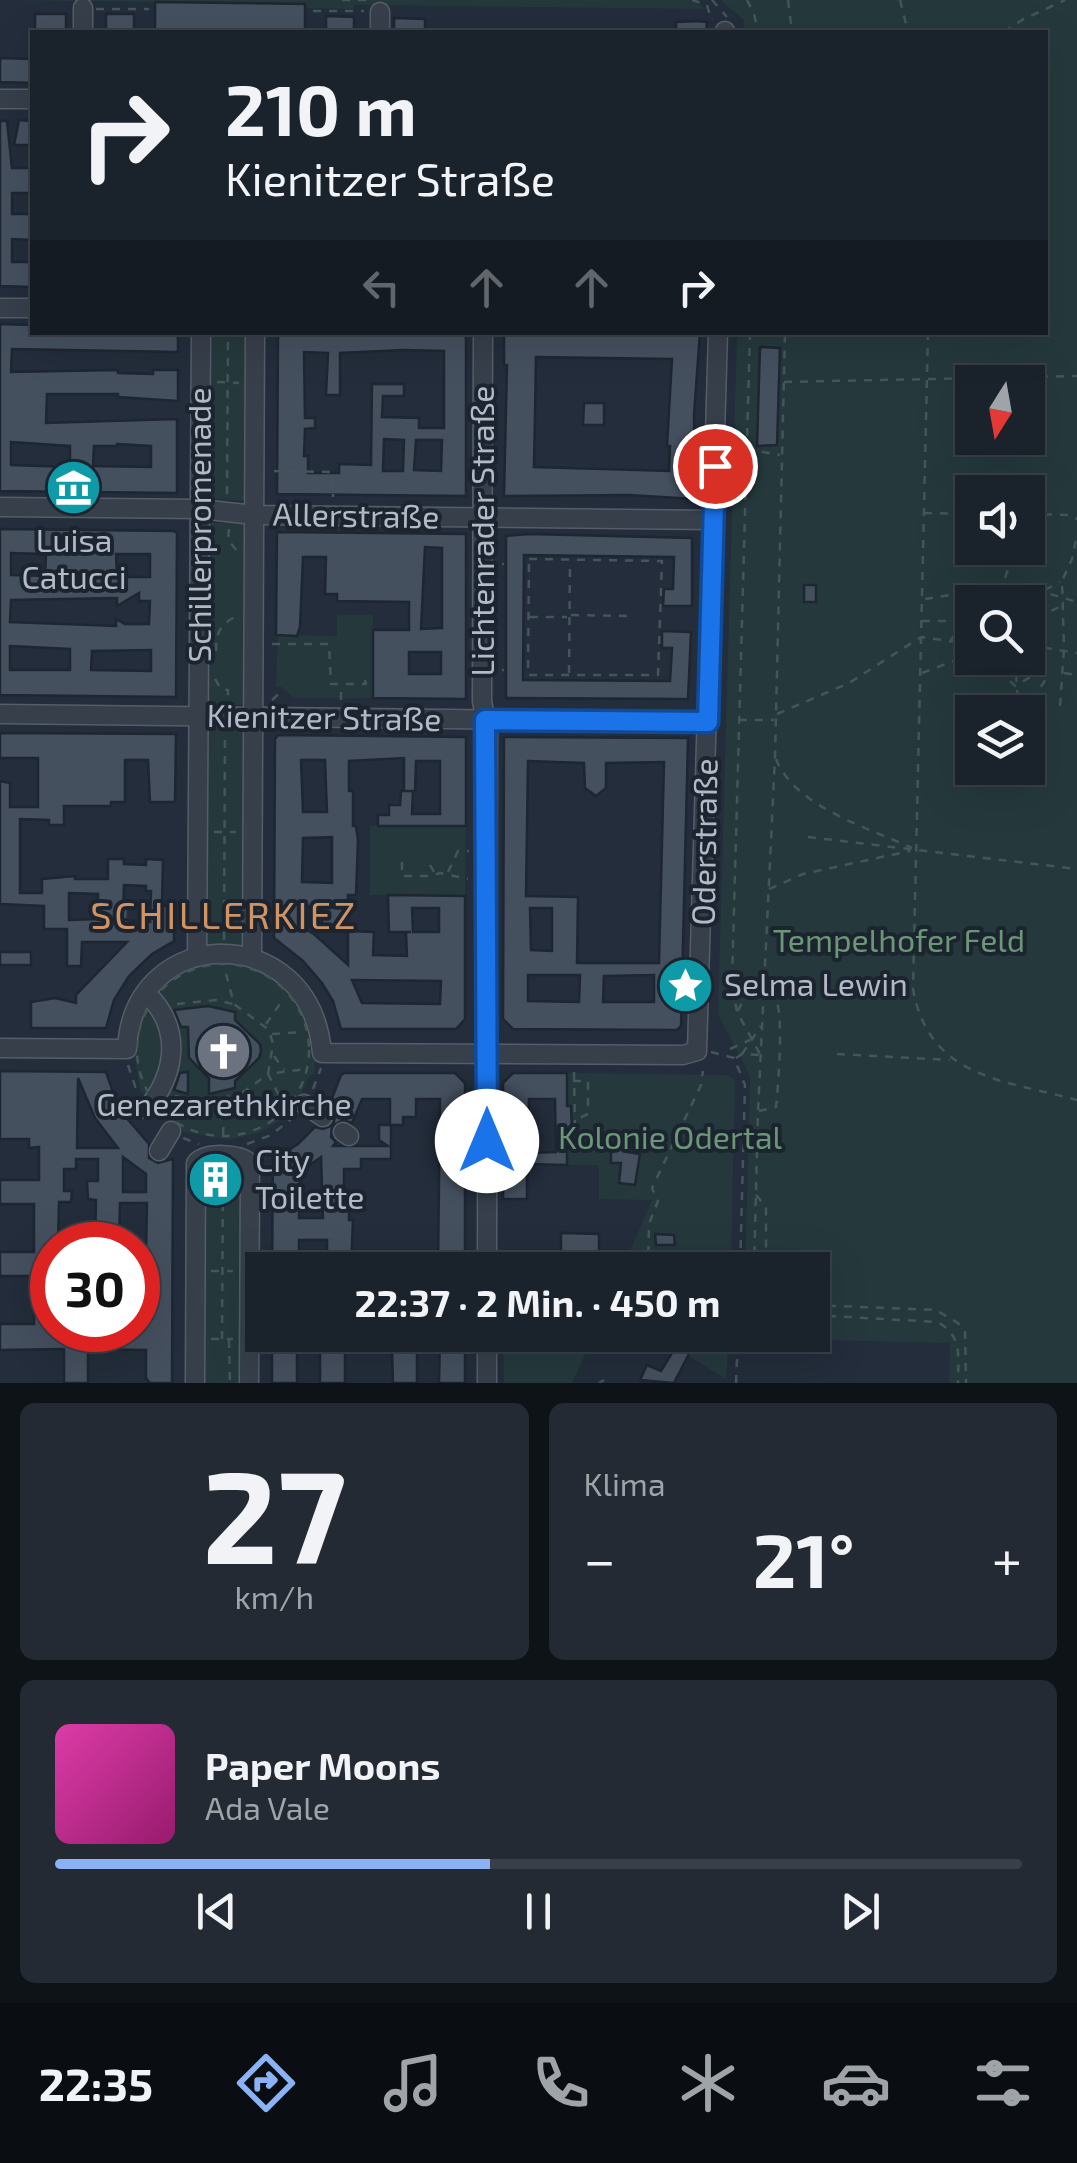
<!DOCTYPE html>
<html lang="de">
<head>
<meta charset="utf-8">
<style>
	:root { --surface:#1a222c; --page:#232a34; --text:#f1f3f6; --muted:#9fa4a9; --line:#383f48; --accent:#8ab2f4 }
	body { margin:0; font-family:"Exo 2",sans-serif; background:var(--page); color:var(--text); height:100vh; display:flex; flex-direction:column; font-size:38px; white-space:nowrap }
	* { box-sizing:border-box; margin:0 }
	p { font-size:32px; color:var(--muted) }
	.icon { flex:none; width:55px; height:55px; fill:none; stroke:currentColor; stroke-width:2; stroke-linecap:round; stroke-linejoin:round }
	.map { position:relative; height:1383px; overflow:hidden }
	.details { display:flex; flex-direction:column; gap:20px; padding:20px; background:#0e1318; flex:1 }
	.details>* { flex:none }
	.guide { position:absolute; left:30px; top:30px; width:1018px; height:305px; border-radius:0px; box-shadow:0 10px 40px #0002,0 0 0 2px var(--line); background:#1a222c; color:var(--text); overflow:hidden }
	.needle { width:65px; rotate:191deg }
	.controls { position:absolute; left:955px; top:365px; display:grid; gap:20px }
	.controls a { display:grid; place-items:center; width:90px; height:90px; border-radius:0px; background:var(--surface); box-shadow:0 10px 40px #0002,0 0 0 2px var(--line); font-size:50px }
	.speed { position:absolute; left:30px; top:1222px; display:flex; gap:20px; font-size:50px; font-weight:700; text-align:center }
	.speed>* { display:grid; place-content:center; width:130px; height:130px; border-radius:50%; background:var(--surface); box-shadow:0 10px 40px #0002,0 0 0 2px var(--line); line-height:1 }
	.speed .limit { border:15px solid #d22; background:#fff; color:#111 }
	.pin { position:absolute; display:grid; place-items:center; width:85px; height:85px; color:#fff; margin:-42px; border:5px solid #fff; border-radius:50%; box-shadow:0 2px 10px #0007 }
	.me { position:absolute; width:110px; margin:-55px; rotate:0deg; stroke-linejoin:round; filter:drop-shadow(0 0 8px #0008) }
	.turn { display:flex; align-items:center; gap:35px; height:210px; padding:0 30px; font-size:45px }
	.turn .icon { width:130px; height:130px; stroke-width:2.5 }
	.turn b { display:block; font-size:70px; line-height:85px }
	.lanes { display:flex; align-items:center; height:95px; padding:0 30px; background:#0003; justify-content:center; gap:50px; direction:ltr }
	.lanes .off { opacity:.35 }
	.big { font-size:75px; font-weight:700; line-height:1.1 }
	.details .widget { flex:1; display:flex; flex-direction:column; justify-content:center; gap:15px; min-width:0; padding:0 35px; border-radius:15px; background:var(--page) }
	.details .dial { align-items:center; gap:0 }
	.dial b { font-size:130px; line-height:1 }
	.song { display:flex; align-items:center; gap:30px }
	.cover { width:120px; height:120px; border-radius:15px; background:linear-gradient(135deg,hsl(320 70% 55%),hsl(320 70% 35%)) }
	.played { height:10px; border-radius:5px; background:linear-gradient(90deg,var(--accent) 45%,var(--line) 45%) }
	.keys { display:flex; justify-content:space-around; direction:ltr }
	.heat { display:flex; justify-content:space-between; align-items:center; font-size:55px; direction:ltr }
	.details .tiles { flex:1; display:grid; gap:20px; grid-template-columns:1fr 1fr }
	.widget:last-child { grid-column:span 2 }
	.trip { position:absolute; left:245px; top:1252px; width:585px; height:100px; border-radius:0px; background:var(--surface); box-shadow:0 10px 40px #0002,0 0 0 2px var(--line); font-weight:700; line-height:100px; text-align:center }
	.menu { display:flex; height:160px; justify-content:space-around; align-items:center; background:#0a0e12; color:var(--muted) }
	.menu .icon { width:70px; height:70px }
	.menu .current { color:var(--accent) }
	.menu b { font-size:45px; color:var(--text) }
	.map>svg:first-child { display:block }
	.green { fill:#25393c; fill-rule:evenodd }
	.building { fill:#45505f; stroke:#1e2632; stroke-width:2.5; fill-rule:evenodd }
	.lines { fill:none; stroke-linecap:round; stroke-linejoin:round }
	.minor-casing { stroke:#555d69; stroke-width:21 }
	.path { stroke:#435659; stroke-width:2.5; stroke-dasharray:8 8; stroke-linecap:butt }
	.minor { stroke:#373f4b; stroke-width:18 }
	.route-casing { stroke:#114b97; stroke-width:25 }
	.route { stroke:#1a73e8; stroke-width:18 }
	.labels { text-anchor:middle; stroke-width:8; stroke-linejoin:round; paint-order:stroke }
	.street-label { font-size:32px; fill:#b2bac7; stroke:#1c2430 }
	.poi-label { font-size:32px; fill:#b2bac7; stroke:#1c2430 }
	.park-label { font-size:32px; fill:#6a9775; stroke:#1c2430 }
	.quarter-label { font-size:38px; letter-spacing:2.5px; fill:#d09364; stroke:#1c2430 }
</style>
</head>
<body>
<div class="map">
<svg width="1077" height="1383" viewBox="0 0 1077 1383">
	<rect width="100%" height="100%" fill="#232d3b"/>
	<g class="green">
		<path d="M0,0H689L707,9L355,5L354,9L305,8L304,4Z"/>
		<path d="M720,0H1077V1383H949L950,1343L783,1339L777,1335H812V1270H745L750,1076L718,1014L737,333L1045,332V32H744V20ZM972,382H1028V438H972ZM972,492H1028V548H972ZM972,602H1028V658H972ZM972,712H1028V768H972Z"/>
		<path d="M205,333H250L247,499L241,501L208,498Z"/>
		<path d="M213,523H240L248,527L245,703C235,707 215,707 205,701L206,526Z"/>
		<path d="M337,615H373V698H293L284,688L276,686L278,635L337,636Z"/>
		<path d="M212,726L242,727L246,730L245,946H204L206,729Z"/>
		<path d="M370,826H466L465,896L370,895Z"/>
		<path d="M229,960C241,964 256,966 267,972C300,989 321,1040 314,1074L309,1077L297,1103L280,1120L261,1132L229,1140L179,1131L140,1090L134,1052L135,1036L148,1002L178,969Z"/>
		<path d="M567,1073L728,1075L735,1081L731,1270H622L652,1200L599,1199V1165H567Z"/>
		<path d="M205,1163H241L244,1383H199L200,1168Z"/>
		<path d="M503,1335H594L572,1383H504Z"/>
		<path d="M654,1335H729L726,1379Z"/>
	</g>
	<g class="building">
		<path d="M155,2L305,4V32H155Z"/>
		<path d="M35,14H66V32L35,30Z"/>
		<rect x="106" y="14" width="28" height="18"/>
		<path d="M326,16L354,17V32H326Z"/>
		<path d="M394,18L425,19V32H394Z"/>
		<path d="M698,21L707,22L706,32H676V22Z"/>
		<path d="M0,58L32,59V83L0,82Z"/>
		<path d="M19,120L32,121V145H14Z"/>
		<path d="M0,121H7L12,168H32V193H12V214H32V240L12,239V262H32V287L0,286Z"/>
		<path d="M0,324L32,325V332H178V352L12,349L11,372L118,370V373L153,374V370H178V401L118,397V394H47L46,423L177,419V493L0,491ZM11,442L70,446V467L11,465ZM117,444L151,446V467L93,466L94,446H117Z"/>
		<path d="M278,332H466V496L277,494ZM404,350L444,351V428H419V418L382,417L383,396H404V384H372L371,465L339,464V473H308V456H304L305,429L315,428V418H305L304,352L328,353L326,395H340V353ZM384,439L404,440L403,471H383ZM416,440H442L441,471L414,470Z"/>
		<path d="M504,332H700L694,415L695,499L629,495L504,496L507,365H504ZM536,357L672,359L667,446H670L669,471L534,467Z"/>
		<path d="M760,347L780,348L777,445L757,446Z"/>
		<path d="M584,403H604V425H583Z"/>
		<path d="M0,529L174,531L177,533L176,697L0,695ZM11,553L46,554L45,576L11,575ZM116,554H150V577H117ZM139,593V601H150L149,624H125L116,619V626L10,622L11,600L117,598V606ZM10,646L70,649V670H10ZM151,650V671L91,670L92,651Z"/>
		<path d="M277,532L466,534V699L373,698V630H409V602L337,601V594H325L326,557H303L300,627L297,636L276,635ZM425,547L442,548V628L421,629ZM409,652H441V674H409Z"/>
		<path d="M529,534L692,538V606H663L664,589H673L674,557L524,555L523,680L670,681L672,648H662V631L691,632L688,699L506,698V536Z"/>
		<rect x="804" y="585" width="12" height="17"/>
		<path d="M972,616V643L960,633L961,621Z"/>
		<path d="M0,733L176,734L175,802H150L148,760H125V802H111V806H64V825H49V820L20,819V893H42V879L75,876V879H108V859H124V864L146,865V859L163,860L162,906H174V941L152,954L129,976L114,1000L106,1028H31V1002L55,998L76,1003V995L127,942H82L81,966H67V929H44V906L0,904V781L10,783V807H38V758H0ZM124,885L146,886V891H151L150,922L123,920ZM69,893L98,894V919L69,920Z"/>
		<path d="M278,735L466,737V826H378V815H389V805H400L401,791H404V758L349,761V791H353V826H356L358,840L356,895H348L349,931L374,932L373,955L407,956L406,932H411H389L388,895L465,896V1019L456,1029H341L333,1001L322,983L303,961L274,938L275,739ZM301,760H325L327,812H303ZM416,761H440V814H412L413,791H404H415ZM332,837V883L302,882L303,838ZM299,906L322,907V931H348V965L314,934L299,926ZM412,908H439V932H413ZM352,980L441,981L440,1004L362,1003Z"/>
		<path d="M504,737L688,738L681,1026L677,1030L513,1029L503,1019ZM528,761L584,763L585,788L596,796L606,788V763L664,762L659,963H577L578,897L526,896ZM530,908H552V951L531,950ZM528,975H580L579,1002L528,1001ZM654,975V1002H603L604,976Z"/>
		<rect x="0" y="952" width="31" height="13"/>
		<path d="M208,1006L235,1012V1020L260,1044L261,1051L259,1058L235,1081V1088L209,1094V1078L189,1058L188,1027H181L174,1010Z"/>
		<path d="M0,1071L106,1072L119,1109L149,1144V1158L158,1163L173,1159L172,1383H150L146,1378V1350L88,1349V1383H64V1349L0,1350V1324H34V1276H0V1252H34V1204H0V1180H39V1147L29,1148V1139H0ZM78,1078L95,1118L118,1148H77ZM123,1157L146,1174V1192H123ZM76,1159H98V1181H87L88,1199L96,1200L95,1245H119L120,1203H147L146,1253H138V1277H146L147,1326H138V1330H52V1245H58L59,1202H71L72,1191H64V1169H76Z"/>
		<path d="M188,1072V1094L174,1090L180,1073Z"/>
		<path d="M345,1073H455L465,1083V1270H440L438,1266L440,1099H416V1117H403V1125H391V1159H361V1169H344V1193H349V1220H353L351,1270H327V1240H299V1270H272L273,1160L298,1144L315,1127L323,1129L333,1125L335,1117L329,1106L341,1075ZM362,1099H390V1125H379V1140L388,1146H333L336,1142L331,1137L332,1126L343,1120L352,1123ZM321,1157L323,1218H299L300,1172Z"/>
		<path d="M513,1073H567V1106H571L572,1133L567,1132V1165L527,1164V1199H503V1083ZM529,1099H555L556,1152L528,1153Z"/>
		<path d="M611,1145L627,1146V1152L640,1154L635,1185L619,1183L621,1163H611Z"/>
		<path d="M561,1233L599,1234V1257H561Z"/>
		<path d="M655,1234L674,1235L675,1245H656Z"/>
		<rect x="272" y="1335" width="25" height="48"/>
		<path d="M321,1335L422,1339L417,1346V1383H393L392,1351L345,1350V1383H320V1345L314,1338H321Z"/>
		<path d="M440,1335H465V1383H439Z"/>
		<path d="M683,1335L696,1340L674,1383L640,1380L647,1365L661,1371Z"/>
	</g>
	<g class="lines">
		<defs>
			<g id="minor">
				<path d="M83,32V8"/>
				<path d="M380,32V12"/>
				<path d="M725,32V31"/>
				<path d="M0,99H32"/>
				<path d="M0,308H32"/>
				<path d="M483,332L482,701L488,734L487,1270"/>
				<path d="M0,507L200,509L254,515L713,520"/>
				<path d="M0,714L708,722"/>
				<path d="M197,957L201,332"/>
				<path d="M252,958L255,332"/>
				<path d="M146,993C182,1027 177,1072 147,1109"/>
				<path d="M0,1048L127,1049C133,923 311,920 322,1053L683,1055L697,1051L718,332"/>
				<path d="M304,1104L323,1117"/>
				<path d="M343,1132L349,1136"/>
				<path d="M159,1151L171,1131"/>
				<path d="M195,1383L196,1163C206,1152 239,1153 250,1163L249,1383"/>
				<path d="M487,1383V1335"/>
			</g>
		</defs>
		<use href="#minor" class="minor-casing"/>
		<g class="path">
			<path d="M342,0H370"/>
			<path d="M692,0L707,5L711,19H713"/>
			<path d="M712,0L727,17"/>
			<path d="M747,0L754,14L758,32"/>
			<path d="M788,0L792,32"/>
			<path d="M900,0L908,32"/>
			<path d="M96,9H149"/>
			<path d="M313,11H364"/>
			<path d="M1004,32L1022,20L1065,0"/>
			<path d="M750,332L732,982L737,1012L760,1054"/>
			<path d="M928,332L913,989C929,1078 1003,1080 1077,1100"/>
			<path d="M217,382L239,383"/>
			<path d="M784,382L1077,376"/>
			<path d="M746,449L780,455"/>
			<path d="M274,471L332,472L333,497"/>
			<path d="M227,494L228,332"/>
			<path d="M924,513L972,514"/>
			<path d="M1028,514L1070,515L1077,519"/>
			<path d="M229,529L228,540L238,552"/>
			<path d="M529,559L662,561L658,675H528Z"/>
			<path d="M502,564H504"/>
			<path d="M1045,590L1060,582"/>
			<path d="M1010,593L1005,578L1011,560"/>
			<path d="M925,599L957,594L972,606"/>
			<path d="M989,602L1033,589L1077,602"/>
			<path d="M571,615L632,616"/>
			<path d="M530,617H567"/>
			<path d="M958,617L964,639L972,646"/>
			<path d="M922,621H945L972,609"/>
			<path d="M1028,629L1040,626L1047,613L1059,607"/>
			<path d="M951,640L960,627"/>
			<path d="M272,644H329L331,684H366L364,678"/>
			<path d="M1028,645L1077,653"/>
			<path d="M216,651C216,631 220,625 238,615"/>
			<path d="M988,658L1015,686L1034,675L1048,676L1040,688L1042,694"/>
			<path d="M1015,658L1018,704"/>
			<path d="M502,670H504"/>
			<path d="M569,673L570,561"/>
			<path d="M922,673L972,654"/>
			<path d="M1064,673L1077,675"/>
			<path d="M215,679L221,689L228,690V699"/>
			<path d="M272,700L284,689"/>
			<path d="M341,700V687"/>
			<path d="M1060,706L1064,649L1062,581L1072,559L1077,535"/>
			<path d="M777,714L849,683L921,637L970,644"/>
			<path d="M739,720H774"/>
			<path d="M776,759C795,807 867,827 912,848"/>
			<path d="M214,832H236"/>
			<path d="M808,837L1077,869"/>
			<path d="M402,862V876H431L440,873L468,879"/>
			<path d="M430,865L434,872"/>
			<path d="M448,872L458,851H469"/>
			<path d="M769,889L803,874L910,851"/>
			<path d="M125,918L126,900"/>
			<path d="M224,940L225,733"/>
			<circle cx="223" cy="1050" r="86"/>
			<path d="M177,1004L216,1000L233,1004"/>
			<path d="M738,1011L749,988L764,973"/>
			<path d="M266,1024L284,998"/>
			<path d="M272,1034L302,1032"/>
			<path d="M730,1049L750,1040"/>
			<path d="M711,1052L734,1058L745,1085L740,1270"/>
			<path d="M742,1054L761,1026"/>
			<path d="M837,1054L950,1060"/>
			<path d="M274,1056L284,1070"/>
			<path d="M736,1058L742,1054L760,1055"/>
			<path d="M128,1065L138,1095"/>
			<path d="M574,1072L575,1130"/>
			<path d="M573,1081H588V1114L575,1120"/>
			<path d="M313,1089L321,1068"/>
			<path d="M175,1096L203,1102L235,1095"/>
			<path d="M205,1103L217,1112L223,1123"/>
			<path d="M286,1109L268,1074L306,1069"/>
			<path d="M759,1111L776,1107C778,1087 784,1016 776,1000C775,997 768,990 765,988"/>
			<path d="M223,1135C224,1097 242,1095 268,1074L273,1044L269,1030L234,1004L225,970"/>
			<path d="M183,1138L199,1144"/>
			<path d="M247,1144L271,1135L295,1116"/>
			<path d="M212,1185L222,1199"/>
			<path d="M756,1195L766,1207V1270"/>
			<path d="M648,1270L649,1224L658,1201L652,1188L701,1085L703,1071"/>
			<path d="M754,1270L758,1111L775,757L785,332"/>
			<path d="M211,1271H233"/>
			<path d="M812,1305L936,1310L958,1323L965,1332L966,1383"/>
			<path d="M812,1315L937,1322C963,1335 958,1357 958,1383"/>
			<path d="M211,1339H233"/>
			<path d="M222,1339L223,1172"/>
			<path d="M229,1340L230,1383"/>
			<path d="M599,1383L604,1380"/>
			<path d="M736,1383L738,1335"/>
		</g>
		<use href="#minor" class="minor"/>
	</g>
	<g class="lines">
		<defs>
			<path id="route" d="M487,1141L485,720L708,722L715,466"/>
		</defs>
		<use href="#route" class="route-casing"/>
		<use href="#route" class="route"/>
	</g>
	<defs>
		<symbol id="museum-disc" viewBox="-11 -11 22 22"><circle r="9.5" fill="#0f9aa8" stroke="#1c2430"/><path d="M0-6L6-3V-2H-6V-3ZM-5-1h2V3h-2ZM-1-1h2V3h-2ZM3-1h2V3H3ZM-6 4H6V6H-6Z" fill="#fff"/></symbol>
		<symbol id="sight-disc" viewBox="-11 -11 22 22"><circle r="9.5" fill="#0f9aa8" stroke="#1c2430"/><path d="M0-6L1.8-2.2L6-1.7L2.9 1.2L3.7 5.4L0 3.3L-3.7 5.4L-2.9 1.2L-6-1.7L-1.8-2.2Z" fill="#fff"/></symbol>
		<symbol id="church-disc" viewBox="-11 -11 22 22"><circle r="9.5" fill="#6b7280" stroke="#1c2430"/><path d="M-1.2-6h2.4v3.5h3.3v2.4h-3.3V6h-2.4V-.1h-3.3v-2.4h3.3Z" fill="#fff"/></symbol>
		<symbol id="building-disc" viewBox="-11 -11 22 22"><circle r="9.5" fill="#0f9aa8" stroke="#1c2430"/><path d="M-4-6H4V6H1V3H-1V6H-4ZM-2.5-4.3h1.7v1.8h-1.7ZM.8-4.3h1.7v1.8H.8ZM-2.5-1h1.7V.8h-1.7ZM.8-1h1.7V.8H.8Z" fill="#fff"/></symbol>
	</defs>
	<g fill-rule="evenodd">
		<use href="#museum-disc" x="42" y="456" width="63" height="63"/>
		<use href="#sight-disc" x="654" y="954" width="63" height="63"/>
		<use href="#church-disc" x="192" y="1020" width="63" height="63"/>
		<use href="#building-disc" x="184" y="1148" width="63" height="63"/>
	</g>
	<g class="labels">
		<g class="street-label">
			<text transform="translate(356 516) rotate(1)" y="11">Allerstraße</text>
			<text transform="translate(200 525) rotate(-90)" y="11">Schillerpromenade</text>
			<text transform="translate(483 531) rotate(-90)" y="11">Lichtenrader Straße</text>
			<text transform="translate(324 718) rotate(1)" y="11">Kienitzer Straße</text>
			<text transform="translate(705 842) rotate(-89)" y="11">Oderstraße</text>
		</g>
		<g class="poi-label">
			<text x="74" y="552">Luisa<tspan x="74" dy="37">Catucci</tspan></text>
			<text x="724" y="996" text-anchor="start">Selma Lewin</text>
			<text x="224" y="1116">Genezarethkirche</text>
			<text x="255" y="1172" text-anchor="start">City<tspan x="255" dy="37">Toilette</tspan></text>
		</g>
		<g class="park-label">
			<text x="899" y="952">Tempelhofer Feld</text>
			<text x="670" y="1149">Kolonie Odertal</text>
		</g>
		<g class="quarter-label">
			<text x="224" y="929">SCHILLERKIEZ</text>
		</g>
	</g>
</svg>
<div class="controls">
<a><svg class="needle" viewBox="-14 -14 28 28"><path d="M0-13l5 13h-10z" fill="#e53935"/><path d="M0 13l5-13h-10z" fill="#9fa4a9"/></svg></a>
<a><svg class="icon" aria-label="sound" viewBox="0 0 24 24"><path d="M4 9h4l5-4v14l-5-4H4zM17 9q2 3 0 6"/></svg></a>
<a><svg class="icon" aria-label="search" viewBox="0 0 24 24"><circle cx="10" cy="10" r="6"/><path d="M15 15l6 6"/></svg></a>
<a><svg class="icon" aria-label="layers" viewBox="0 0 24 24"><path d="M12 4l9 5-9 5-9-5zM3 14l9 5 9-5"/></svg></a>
</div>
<div class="speed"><div class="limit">30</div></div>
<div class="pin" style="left:715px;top:466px;background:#d93025"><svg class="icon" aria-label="arrive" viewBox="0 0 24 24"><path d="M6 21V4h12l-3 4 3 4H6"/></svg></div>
<svg class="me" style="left:487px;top:1141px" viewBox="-20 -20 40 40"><circle r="19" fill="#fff"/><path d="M0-13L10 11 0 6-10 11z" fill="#1a73e8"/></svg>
<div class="trip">22:37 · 2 Min. · 450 m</div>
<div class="guide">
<div class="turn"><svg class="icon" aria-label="right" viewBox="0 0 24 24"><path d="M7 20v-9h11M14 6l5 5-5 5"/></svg><div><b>210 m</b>Kienitzer Straße</div></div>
<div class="lanes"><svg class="icon off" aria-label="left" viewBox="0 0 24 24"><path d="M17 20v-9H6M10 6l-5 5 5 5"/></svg><svg class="icon off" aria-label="ahead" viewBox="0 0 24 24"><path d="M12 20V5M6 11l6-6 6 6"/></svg><svg class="icon off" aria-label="ahead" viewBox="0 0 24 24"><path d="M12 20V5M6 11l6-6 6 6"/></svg><svg class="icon" aria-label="right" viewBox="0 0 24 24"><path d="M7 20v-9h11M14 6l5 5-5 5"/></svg></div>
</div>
</div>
<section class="details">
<div class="tiles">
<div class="widget dial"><b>27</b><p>km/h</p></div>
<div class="widget"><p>Klima</p>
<div class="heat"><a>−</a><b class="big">21°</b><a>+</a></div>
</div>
<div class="widget">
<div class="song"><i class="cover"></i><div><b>Paper Moons</b><p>Ada Vale</p></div></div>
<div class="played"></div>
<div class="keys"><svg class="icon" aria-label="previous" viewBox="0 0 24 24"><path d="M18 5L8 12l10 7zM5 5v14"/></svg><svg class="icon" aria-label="pause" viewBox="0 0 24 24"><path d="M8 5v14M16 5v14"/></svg><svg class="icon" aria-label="next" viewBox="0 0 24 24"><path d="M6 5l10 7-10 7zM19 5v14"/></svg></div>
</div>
</div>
</section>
<nav class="menu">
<b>22:35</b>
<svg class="icon current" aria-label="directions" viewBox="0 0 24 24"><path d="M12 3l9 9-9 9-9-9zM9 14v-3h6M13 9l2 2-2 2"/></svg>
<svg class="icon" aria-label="music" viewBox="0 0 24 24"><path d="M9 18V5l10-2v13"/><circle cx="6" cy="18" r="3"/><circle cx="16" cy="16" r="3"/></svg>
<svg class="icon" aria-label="phone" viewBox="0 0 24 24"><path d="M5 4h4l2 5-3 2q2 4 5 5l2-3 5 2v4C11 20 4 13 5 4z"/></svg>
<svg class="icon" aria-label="climate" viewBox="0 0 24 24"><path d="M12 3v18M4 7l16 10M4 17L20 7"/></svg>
<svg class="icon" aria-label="car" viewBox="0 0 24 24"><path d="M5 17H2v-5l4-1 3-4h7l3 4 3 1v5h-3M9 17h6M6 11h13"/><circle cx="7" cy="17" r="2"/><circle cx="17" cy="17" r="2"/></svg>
<svg class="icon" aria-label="filters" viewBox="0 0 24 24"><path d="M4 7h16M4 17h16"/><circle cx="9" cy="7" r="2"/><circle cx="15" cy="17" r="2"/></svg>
</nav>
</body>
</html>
